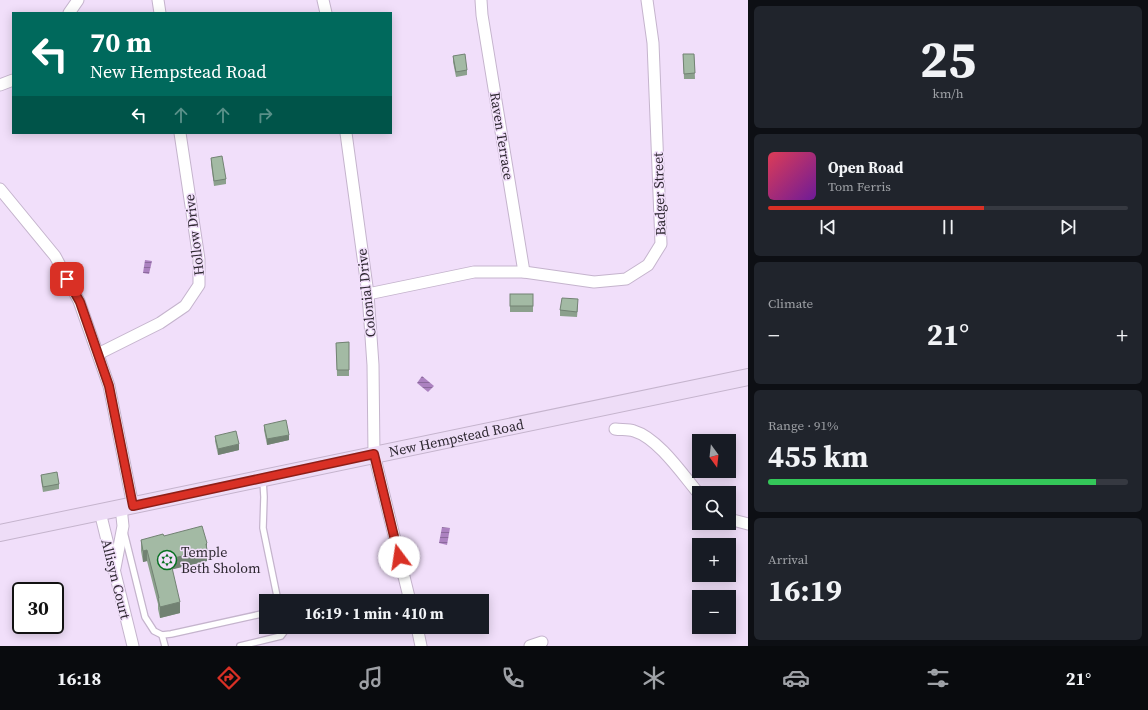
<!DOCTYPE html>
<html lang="en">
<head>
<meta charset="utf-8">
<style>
	:root { --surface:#171b24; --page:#20242c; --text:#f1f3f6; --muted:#9ea1a6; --line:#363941; --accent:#d93025 }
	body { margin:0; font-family:"Source Serif 4",serif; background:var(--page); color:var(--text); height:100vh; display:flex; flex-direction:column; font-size:15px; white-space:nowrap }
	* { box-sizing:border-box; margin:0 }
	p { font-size:13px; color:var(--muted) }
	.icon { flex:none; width:22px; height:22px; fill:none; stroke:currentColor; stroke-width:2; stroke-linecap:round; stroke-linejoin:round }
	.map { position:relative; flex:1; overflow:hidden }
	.panel { display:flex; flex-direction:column; gap:6px; padding:6px; background:#0d0f14; width:400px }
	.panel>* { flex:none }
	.top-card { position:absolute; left:12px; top:12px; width:380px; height:122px; border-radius:0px; box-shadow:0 2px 10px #0003; background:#00695c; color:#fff; overflow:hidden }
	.needle { width:26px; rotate:165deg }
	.tools { position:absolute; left:692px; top:434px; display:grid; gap:8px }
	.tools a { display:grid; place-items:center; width:44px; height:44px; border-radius:0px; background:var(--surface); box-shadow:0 2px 10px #0003; font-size:20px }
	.speed { position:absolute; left:12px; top:582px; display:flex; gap:8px; font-size:20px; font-weight:700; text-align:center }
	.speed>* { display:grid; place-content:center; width:52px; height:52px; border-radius:50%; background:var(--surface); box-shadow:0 2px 10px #0003; line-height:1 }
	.speed .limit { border:2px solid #111; border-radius:6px; background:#fff; color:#111 }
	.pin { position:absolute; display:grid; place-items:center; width:34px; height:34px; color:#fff; margin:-17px; border-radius:8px; box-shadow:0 2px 6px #0006 }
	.me { position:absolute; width:44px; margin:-22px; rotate:346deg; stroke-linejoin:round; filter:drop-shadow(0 0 3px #0008) }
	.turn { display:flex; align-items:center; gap:14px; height:84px; padding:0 12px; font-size:18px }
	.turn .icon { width:52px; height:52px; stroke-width:2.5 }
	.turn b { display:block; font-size:28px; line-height:34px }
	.lanes { display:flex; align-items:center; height:38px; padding:0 12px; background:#0003; justify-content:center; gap:20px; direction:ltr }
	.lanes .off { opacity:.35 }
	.big { font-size:30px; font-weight:700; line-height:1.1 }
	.panel .tile { flex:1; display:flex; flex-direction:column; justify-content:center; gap:6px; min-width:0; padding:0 14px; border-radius:6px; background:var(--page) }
	.panel .dial { align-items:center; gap:0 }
	.dial b { font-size:52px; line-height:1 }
	.song { display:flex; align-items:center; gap:12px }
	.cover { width:48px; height:48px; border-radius:6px; background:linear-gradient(135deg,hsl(350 70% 55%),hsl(280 70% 35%)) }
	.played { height:4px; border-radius:2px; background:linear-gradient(90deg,var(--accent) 60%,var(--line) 60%) }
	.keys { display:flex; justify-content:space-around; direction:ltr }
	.heat { display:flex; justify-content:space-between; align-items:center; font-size:22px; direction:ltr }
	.charge { height:6px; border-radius:3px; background:linear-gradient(90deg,#34c759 91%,var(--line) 0) }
	.trip { position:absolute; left:259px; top:594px; width:230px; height:40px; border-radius:0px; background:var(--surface); box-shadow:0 2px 10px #0003; font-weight:700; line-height:40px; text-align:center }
	.menu { display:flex; height:64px; justify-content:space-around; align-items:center; background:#090b0e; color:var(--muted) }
	.menu .icon { width:28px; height:28px }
	.menu .selected { color:var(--accent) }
	.menu b { font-size:18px; color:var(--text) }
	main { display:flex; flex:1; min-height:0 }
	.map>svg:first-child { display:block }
	.water { fill:url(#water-rules) }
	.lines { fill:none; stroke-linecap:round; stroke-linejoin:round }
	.lane-casing { stroke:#c5b4cd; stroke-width:8 }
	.street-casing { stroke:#c5b4cd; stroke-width:13 }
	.secondary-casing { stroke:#c5b4cd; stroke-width:18 }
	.lane { stroke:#fff; stroke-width:5.5 }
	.street { stroke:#fff; stroke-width:11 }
	.secondary { stroke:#eeddf7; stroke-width:16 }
	.wall { fill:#8ca08d }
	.shaded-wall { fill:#728273 }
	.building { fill:#a3baa4; stroke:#728273 }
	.route-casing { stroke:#8d1f18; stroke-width:10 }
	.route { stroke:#d93025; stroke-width:7 }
	.labels { text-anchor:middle; stroke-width:3; stroke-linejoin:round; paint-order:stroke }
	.street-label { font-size:14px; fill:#2e2831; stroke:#f1dffa }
	.poi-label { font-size:14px; fill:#2e2831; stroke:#f1dffa; text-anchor:start }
</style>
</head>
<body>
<main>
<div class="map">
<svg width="748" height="646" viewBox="0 0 748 646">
	<defs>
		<pattern id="water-rules" width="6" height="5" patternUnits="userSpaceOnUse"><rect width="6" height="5" fill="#ac82c0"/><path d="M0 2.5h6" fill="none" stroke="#8c6a9d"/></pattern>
	</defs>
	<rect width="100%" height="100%" fill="#f1dffa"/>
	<g class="water">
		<path d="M145,260L152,261L149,274L143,273Z"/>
		<path d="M422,376L434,386L428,392L417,383Z"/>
		<path d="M442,527L450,528L447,545L439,543Z"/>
	</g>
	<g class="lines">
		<defs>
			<g id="lane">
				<path d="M263,480L264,497L263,528L278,601"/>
				<path d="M124,532L145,617L154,631L162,635L171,634L266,613"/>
				<path d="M162,635L165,646"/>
				<path d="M240,646L281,636L284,632L283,627"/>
			</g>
			<g id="street">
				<path d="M158,0L160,13"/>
				<path d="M323,0L326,13"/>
				<path d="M481,0L482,15L524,272"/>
				<path d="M69,13L78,0"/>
				<path d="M0,85L13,80"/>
				<path d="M346,133L368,294L373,365L374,454L410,601"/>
				<path d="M0,189L55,256L79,301L109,386L133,506"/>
				<path d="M368,294L474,272H524L594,282L626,279L648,265L661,244L653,43L647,0"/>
				<path d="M98,354L160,323L185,306L199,285V259L180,133"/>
				<path d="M615,429C621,430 628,429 634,431C658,438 683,475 699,494"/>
				<path d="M100,512L133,646"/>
				<path d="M729,519L748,524"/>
				<path d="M115,568L123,526L121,507"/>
				<path d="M417,627L421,646"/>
				<path d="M530,646L542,642"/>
			</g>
			<g id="secondary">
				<path id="s1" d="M0,533L748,377"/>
			</g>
		</defs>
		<use href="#lane" class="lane-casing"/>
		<use href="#street" class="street-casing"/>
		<use href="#secondary" class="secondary-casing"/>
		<use href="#lane" class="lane"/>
		<use href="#street" class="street"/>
		<use href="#secondary" class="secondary"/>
	</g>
	<g class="wall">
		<path d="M683,54H694L695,79H684Z"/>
		<path d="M453,56L467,70V75L456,77L453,62Z"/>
		<path d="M211,158L226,179V184L214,186L211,164Z"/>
		<rect x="510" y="294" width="23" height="18"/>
		<path d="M578,305L577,317L560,316V310Z"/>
		<path d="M349,342V376H337L336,343Z"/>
		<path d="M264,425L289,440L267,445L264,430Z"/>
		<path d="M215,436L239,450L218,455L215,441Z"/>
		<path d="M41,475L59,484V489L43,492L41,480Z"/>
		<path d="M164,536L207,543V561L172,569L180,613L160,618L158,609V604L147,561L143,562L141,551V540Z"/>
	</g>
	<g class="shaded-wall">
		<path d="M289,435V440L267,445V439Z"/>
		<path d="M239,444V450L218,455V449Z"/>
		<path d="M207,543V561L170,570V559L206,544Z"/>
		<path d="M147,550V561L143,562V551Z"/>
		<path d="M180,602V613L160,618V607Z"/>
	</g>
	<g class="building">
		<path d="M465,54L467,70L456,72L453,56Z"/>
		<path d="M683,54H694L695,73L684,74Z"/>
		<path d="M222,156L226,179L214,181L211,158Z"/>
		<rect x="510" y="294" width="23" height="12"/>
		<path d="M562,298L578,299L577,312L560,310Z"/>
		<path d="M349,342V370H337L336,343Z"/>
		<path d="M286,420L289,435L267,439L264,425Z"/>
		<path d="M236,431L239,444L218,449L215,436Z"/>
		<path d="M57,472L59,484L43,487L41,475Z"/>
		<path d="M202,526L207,543L206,544L207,550L170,559L180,602L160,607L158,598H159L147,550L143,551L141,540L163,534L164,536Z"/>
	</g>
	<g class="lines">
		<defs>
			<path id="route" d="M67,279L80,302L109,386L133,506L374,454L399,557"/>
		</defs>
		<use href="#route" class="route-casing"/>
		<use href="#route" class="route"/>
	</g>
	<defs>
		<symbol id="synagogue-ring" viewBox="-11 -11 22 22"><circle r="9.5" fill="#f1dffa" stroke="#087122" stroke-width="1.5"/><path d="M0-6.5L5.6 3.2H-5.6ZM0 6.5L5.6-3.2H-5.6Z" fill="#087122"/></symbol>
	</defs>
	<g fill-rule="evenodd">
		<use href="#synagogue-ring" x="156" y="549" width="22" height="22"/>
	</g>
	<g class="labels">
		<g class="street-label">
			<text transform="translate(502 136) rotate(81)" y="5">Raven Terrace</text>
			<text transform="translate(659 194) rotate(-92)" y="5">Badger Street</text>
			<text transform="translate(194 235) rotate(-97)" y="5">Hollow Drive</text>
			<text transform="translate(366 293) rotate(-96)" y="5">Colonial Drive</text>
			<text dy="5" stroke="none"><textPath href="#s1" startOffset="466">New Hempstead Road</textPath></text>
			<text transform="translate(116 579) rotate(76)" y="5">Allisyn Court</text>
		</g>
		<g class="poi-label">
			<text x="181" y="557">Temple<tspan x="181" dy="16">Beth Sholom</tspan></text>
		</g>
	</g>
</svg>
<div class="tools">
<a><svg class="needle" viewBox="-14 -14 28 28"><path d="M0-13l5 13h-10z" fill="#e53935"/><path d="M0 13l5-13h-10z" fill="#9ea1a6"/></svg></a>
<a><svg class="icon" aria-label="search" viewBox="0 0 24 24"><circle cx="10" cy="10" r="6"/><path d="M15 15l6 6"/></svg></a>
<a>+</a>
<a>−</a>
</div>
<div class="speed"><div class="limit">30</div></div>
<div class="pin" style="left:67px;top:279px;background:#d93025"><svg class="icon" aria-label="arrive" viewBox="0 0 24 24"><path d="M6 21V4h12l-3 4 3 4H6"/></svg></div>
<svg class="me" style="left:399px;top:557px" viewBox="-20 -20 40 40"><circle r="19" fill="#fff"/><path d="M0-13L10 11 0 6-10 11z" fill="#d93025"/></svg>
<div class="trip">16:19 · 1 min · 410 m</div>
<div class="top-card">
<div class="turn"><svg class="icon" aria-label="left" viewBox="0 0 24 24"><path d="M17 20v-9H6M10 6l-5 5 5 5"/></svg><div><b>70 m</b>New Hempstead Road</div></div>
<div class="lanes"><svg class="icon" aria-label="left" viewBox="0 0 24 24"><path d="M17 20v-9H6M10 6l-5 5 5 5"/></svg><svg class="icon off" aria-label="ahead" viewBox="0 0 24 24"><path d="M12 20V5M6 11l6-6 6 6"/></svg><svg class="icon off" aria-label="ahead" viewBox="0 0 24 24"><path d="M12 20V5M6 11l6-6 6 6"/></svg><svg class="icon off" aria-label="right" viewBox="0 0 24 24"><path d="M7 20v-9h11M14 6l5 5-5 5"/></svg></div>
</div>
</div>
<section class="panel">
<div class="tile dial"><b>25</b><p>km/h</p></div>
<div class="tile">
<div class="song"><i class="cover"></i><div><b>Open Road</b><p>Tom Ferris</p></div></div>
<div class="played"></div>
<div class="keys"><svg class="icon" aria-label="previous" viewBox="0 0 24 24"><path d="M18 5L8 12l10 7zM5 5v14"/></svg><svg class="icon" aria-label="pause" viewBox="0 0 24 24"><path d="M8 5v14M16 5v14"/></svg><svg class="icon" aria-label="next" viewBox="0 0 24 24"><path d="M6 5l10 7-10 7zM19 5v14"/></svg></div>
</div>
<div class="tile"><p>Climate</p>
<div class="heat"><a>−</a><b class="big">21°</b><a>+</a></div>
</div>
<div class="tile"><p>Range · 91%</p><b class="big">455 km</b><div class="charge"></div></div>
<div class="tile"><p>Arrival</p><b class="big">16:19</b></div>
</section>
</main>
<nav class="menu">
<b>16:18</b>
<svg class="icon selected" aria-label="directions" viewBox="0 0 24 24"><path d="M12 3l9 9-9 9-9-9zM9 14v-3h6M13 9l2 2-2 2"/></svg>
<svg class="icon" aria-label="music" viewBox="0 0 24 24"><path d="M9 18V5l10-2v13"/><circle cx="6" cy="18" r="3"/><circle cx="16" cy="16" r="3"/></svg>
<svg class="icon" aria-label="phone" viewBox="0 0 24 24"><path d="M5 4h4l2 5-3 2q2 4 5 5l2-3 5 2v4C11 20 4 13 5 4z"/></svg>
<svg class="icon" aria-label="climate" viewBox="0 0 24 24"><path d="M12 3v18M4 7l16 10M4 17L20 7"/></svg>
<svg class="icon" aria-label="car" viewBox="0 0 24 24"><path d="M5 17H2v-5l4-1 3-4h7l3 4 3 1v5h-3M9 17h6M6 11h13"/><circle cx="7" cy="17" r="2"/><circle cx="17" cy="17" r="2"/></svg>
<svg class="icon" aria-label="filters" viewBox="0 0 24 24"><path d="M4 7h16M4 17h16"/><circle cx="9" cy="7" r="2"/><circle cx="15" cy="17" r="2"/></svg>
<b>21°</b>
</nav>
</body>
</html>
